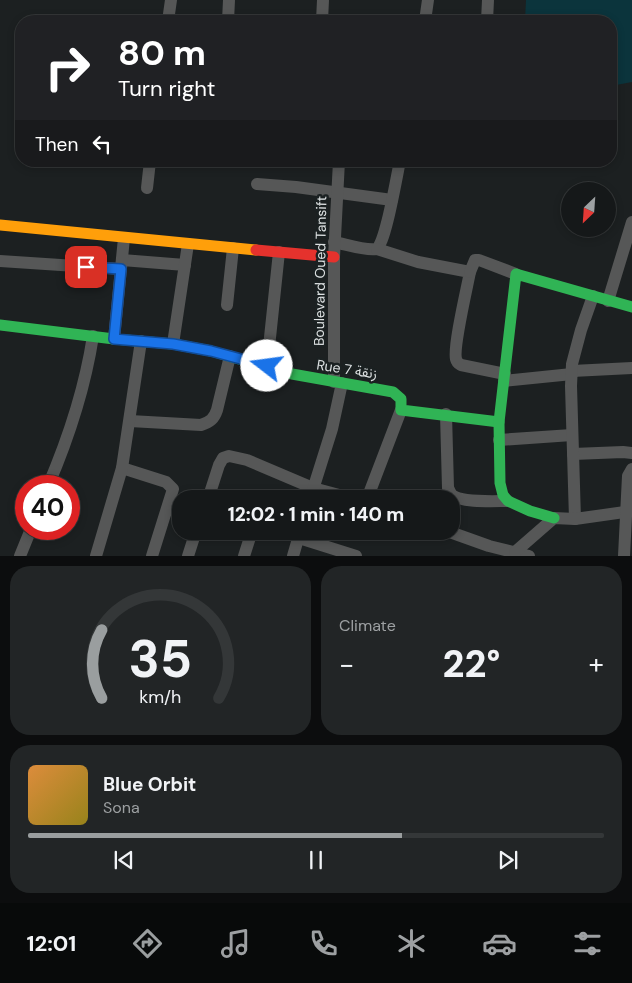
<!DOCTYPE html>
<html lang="en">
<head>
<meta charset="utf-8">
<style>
	:root { --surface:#151819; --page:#222526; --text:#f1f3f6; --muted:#9da0a2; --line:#343738; --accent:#9a9e9f }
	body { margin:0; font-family:"DM Sans","Noto Sans Arabic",sans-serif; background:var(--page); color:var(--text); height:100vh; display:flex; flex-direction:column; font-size:19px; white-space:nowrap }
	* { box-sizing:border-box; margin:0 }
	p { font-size:16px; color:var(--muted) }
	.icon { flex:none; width:28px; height:28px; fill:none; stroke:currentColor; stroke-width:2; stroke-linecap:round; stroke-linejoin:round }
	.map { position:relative; height:556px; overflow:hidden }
	.details { display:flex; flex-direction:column; gap:10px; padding:10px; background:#0c0d0e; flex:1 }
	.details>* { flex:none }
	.guide { position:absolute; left:15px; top:15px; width:602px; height:152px; border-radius:20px; box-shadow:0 2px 8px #0003,0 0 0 1px var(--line); background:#202124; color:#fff; overflow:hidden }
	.needle { width:32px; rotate:205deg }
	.tools { position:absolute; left:561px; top:182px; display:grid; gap:10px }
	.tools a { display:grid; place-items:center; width:55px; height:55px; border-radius:50%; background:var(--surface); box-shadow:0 2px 8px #0003,0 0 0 1px var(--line); font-size:25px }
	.speed { position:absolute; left:15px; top:475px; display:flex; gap:10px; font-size:25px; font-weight:700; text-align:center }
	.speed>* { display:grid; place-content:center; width:65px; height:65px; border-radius:50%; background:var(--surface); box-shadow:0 2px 8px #0003,0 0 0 1px var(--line); line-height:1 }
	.speed .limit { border:8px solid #d22; background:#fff; color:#111 }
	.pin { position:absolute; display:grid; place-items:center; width:42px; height:42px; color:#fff; margin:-21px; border-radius:10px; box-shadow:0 2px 8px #0006 }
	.me { position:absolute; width:55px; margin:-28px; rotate:285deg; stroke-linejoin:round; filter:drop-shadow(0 0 4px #0008) }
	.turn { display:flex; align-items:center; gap:18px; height:105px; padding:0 20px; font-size:22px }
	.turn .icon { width:65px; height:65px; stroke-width:2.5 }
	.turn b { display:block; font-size:35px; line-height:42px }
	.then { display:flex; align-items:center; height:48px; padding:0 20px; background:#0003; gap:10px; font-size:19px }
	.big { font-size:38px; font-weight:800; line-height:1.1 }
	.details .card { flex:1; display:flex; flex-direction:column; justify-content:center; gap:8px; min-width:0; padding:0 18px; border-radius:20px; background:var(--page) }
	.details .dial { align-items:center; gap:0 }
	.dial svg { height:130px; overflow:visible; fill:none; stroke:var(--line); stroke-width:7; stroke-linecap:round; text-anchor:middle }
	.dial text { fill:var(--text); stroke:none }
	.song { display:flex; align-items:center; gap:15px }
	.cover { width:60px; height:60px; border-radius:8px; background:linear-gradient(135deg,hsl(30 70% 55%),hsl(50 70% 35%)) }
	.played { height:5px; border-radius:2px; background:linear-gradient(90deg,var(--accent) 65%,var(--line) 65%) }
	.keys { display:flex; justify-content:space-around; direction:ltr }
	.heat { display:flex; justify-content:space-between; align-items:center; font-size:28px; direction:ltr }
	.details .tiles { flex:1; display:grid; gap:10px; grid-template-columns:1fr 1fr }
	.card:last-child { grid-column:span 2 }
	.trip { position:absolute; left:172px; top:490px; width:288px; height:50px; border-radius:20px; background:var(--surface); box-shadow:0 2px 8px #0003,0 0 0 1px var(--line); font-weight:800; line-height:50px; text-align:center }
	.menu { display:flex; height:80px; justify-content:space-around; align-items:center; background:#080a0a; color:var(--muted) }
	.menu .icon { width:35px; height:35px }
	.menu .selected { color:var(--accent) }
	.menu b { font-size:22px; color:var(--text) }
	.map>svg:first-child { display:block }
	.green { fill:#0b343c }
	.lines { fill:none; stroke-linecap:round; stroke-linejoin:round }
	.street { stroke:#565757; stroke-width:12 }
	.fast { stroke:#30b455; stroke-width:11 }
	.slow { stroke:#ff9f0a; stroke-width:11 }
	.jam { stroke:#e5322d; stroke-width:11 }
	.route-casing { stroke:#114b97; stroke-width:12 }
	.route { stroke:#1a73e8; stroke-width:9 }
	.labels { text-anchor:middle; stroke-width:5; stroke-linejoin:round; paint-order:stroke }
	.street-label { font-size:14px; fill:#dee2e3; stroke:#1b2122 }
</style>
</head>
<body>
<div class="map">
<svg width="632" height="556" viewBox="0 0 632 556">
	<rect width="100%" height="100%" fill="#1c2021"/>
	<path class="green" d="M526,0H632V82L611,86V21H525Z"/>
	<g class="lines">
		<g class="street">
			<path d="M168,21L171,0"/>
			<path d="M228,21L229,0"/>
			<path d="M322,21L323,0"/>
			<path d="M425,21L428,0"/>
			<path d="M487,21L488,0"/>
			<path d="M257,184L296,187L392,200"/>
			<path d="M147,188L150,161"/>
			<path d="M334,242C345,244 366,251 376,249C385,247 397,174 400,161"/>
			<path d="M377,249L418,262L470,272C467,288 453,347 456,359C457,363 458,363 461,365L505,374"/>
			<path d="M122,260L185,265"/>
			<path d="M0,261L121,269"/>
			<path d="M470,272L475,260H479L516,274"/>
			<path d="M608,301L632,222"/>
			<path d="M227,305L233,248"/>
			<path d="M114,339L124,238"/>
			<path d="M173,344L188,244"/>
			<path d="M267,366L279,252"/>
			<path d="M572,371L632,368"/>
			<path d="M504,381L572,374"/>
			<path d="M334,382V257L339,161"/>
			<path d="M446,414L448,488C449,490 451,494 452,495C461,503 495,501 508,501"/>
			<path d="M130,421L201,425C210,422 214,419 217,410L230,356"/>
			<path d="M499,440L572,435"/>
			<path d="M573,454L623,452L632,453"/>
			<path d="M122,468L166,482L173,489L152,556"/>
			<path d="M48,486C69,437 85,388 93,336"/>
			<path d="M208,499L219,465L223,458L229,456L247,460L313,488L354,499"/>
			<path d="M310,499L332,429L342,383"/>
			<path d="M367,499L401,410"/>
			<path d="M575,519L571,386L572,364L581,330L593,296"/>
			<path d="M447,531L489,546L529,556"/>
			<path d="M299,538L356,556"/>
			<path d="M515,552L554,518L575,519L632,511"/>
			<path d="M20,556L31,529"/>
			<path d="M96,556L122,468L141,341"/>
			<path d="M188,556L196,531"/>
			<path d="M244,556L252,531"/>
			<path d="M293,556L300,532"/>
			<path d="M624,556L628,476L632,469"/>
		</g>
		<g class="fast">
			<path d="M0,325L114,339L173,344L211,351L292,374L393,392L401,399V410L499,422"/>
			<path d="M554,518L530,511L508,501L503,495L500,483L499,422L516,274L632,307"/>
		</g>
		<path class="slow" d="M0,225L256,250"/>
		<path class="jam" d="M256,250L334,257"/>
	</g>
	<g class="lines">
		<defs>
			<path id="route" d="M86,267L121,269L114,339L173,344L211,351L267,366"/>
		</defs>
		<use href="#route" class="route-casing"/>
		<use href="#route" class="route"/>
	</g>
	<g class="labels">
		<g class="street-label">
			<text transform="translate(320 271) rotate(-89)" y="5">Boulevard Oued Tansift</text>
			<text transform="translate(347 369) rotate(9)" y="5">Rue 7 زنقة</text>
		</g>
	</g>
</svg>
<div class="tools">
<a><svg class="needle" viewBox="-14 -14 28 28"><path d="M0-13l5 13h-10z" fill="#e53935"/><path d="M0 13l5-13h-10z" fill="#9da0a2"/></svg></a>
</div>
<div class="speed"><div class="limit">40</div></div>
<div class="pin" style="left:86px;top:267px;background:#d93025"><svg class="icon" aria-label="arrive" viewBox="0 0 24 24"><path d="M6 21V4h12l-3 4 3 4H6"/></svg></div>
<svg class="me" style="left:267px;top:366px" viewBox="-20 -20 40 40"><circle r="19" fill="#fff"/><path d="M0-13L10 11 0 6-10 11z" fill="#1a73e8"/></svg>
<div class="trip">12:02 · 1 min · 140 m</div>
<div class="guide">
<div class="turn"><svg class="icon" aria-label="right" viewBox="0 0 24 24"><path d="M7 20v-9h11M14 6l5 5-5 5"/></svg><div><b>80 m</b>Turn right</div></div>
<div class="then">Then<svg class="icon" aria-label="left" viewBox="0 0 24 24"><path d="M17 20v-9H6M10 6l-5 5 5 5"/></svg></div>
</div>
</div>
<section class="details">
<div class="tiles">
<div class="card dial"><svg viewBox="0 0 100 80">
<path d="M14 69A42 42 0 1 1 86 69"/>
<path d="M14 69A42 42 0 0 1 14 27" stroke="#9a9e9f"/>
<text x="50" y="56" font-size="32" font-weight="700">35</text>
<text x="50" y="72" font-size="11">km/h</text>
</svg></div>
<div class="card"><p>Climate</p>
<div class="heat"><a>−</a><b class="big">22°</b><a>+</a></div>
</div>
<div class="card">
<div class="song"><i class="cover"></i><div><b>Blue Orbit</b><p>Sona</p></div></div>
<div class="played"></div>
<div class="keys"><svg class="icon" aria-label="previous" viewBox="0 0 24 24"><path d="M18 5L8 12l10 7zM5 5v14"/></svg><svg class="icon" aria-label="pause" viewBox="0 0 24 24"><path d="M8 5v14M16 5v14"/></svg><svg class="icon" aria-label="next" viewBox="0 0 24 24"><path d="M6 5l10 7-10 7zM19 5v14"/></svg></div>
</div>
</div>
</section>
<nav class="menu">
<b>12:01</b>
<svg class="icon selected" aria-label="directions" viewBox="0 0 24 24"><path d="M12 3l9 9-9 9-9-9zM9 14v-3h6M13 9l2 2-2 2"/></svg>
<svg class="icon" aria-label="music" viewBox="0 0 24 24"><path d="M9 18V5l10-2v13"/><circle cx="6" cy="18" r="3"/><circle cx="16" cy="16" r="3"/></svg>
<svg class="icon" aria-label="phone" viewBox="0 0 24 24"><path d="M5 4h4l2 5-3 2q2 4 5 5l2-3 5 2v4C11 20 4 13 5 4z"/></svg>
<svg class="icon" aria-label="climate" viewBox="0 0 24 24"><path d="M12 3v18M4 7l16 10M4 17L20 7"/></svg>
<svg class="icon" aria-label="car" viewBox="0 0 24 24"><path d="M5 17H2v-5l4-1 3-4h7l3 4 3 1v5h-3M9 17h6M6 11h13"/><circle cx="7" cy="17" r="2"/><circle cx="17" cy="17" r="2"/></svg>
<svg class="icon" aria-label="filters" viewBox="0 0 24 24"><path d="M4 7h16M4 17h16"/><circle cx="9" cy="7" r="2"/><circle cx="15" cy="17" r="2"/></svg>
</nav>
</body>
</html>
